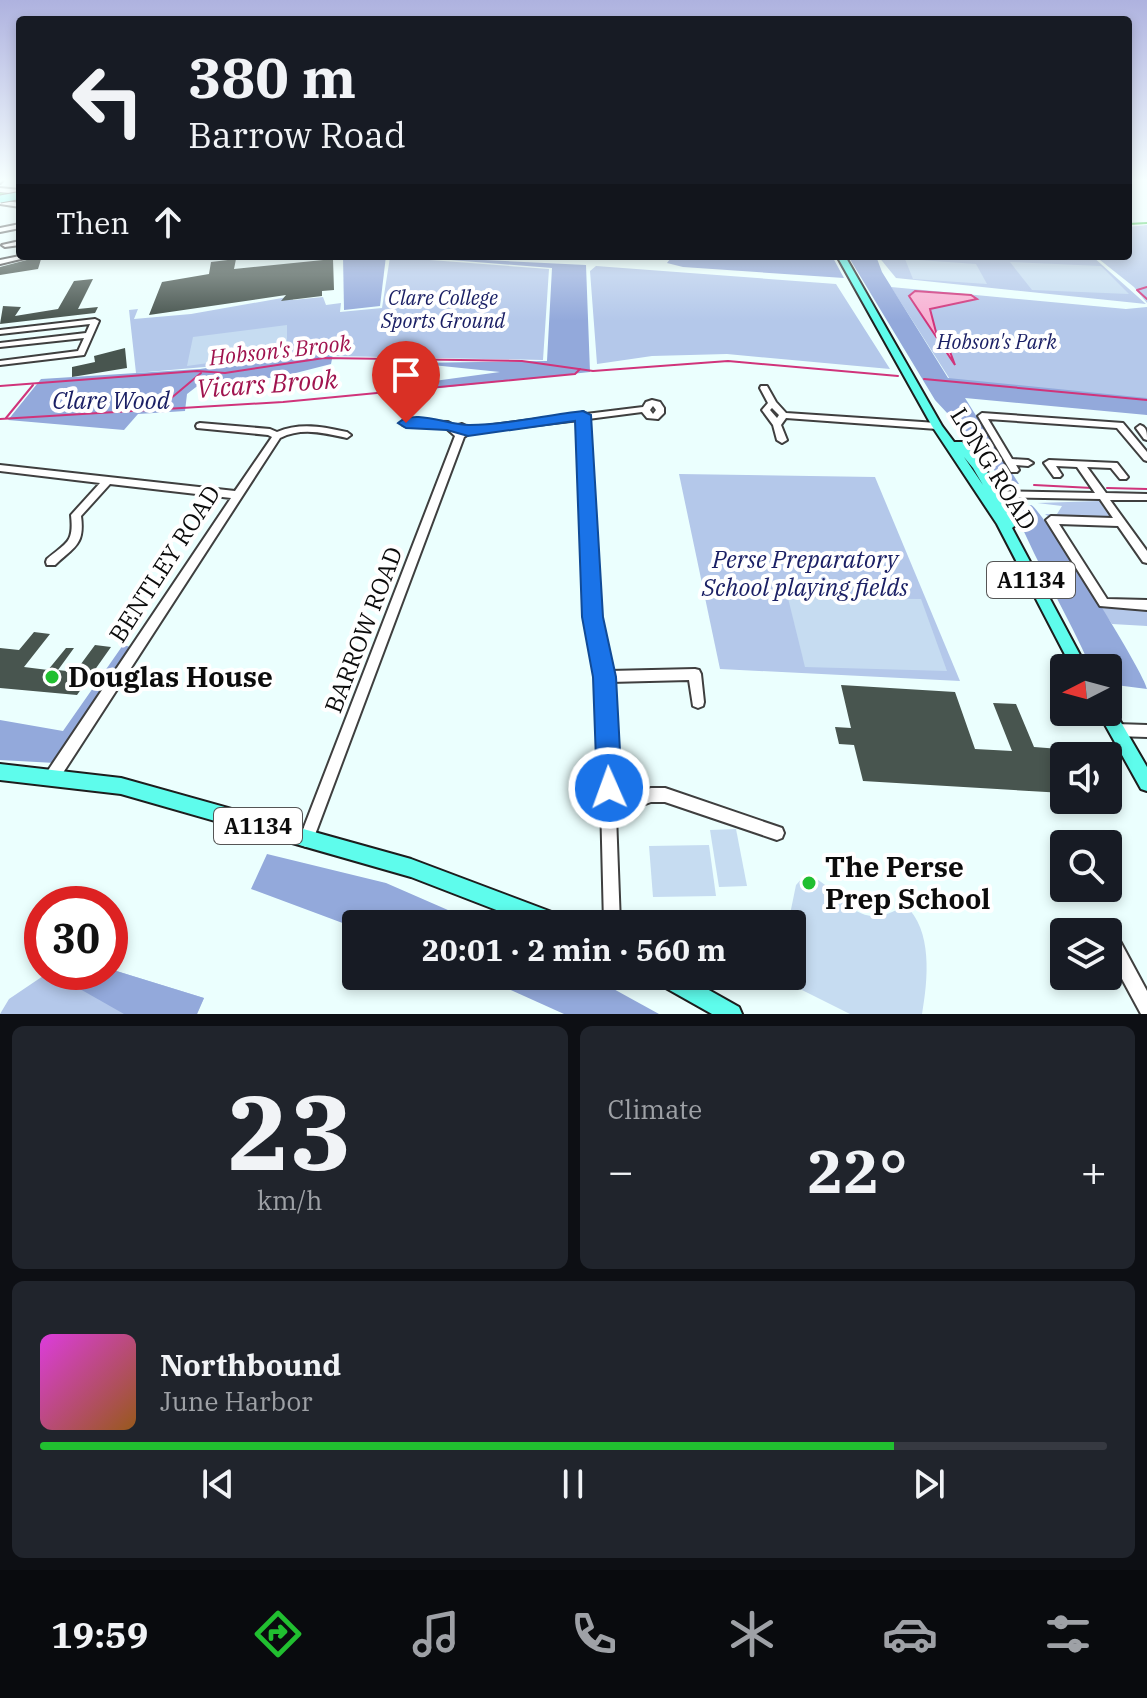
<!DOCTYPE html>
<html lang="en">
<head>
<meta charset="utf-8">
<style>
	:root { --surface:#171b24; --page:#20242c; --text:#f1f3f6; --muted:#9ea1a6; --line:#363941; --accent:#21bf30 }
	body { margin:0; font-family:"IBM Plex Serif",serif; background:var(--page); color:var(--text); height:100vh; display:flex; flex-direction:column; font-size:30px; white-space:nowrap }
	* { box-sizing:border-box; margin:0 }
	p { font-size:26px; color:var(--muted) }
	.icon { flex:none; width:44px; height:44px; fill:none; stroke:currentColor; stroke-width:2; stroke-linecap:round; stroke-linejoin:round }
	.map { position:relative; height:1014px; overflow:hidden }
	.details { display:flex; flex-direction:column; gap:12px; padding:12px; background:#0d0f14; flex:1 }
	.details>* { flex:none }
	.banner { position:absolute; left:16px; top:16px; width:1116px; height:244px; border-radius:8px; box-shadow:0 4px 12px #0003; background:#171b24; color:var(--text); overflow:hidden }
	.needle { width:52px; rotate:264deg }
	.fabs { position:absolute; left:1050px; top:654px; display:grid; gap:16px }
	.fabs a { display:grid; place-items:center; width:72px; height:72px; border-radius:8px; background:var(--surface); box-shadow:0 4px 12px #0003; font-size:40px }
	.speed { position:absolute; left:24px; top:886px; display:flex; gap:16px; font-size:40px; font-weight:700; text-align:center }
	.speed>* { display:grid; place-content:center; width:104px; height:104px; border-radius:50%; background:var(--surface); box-shadow:0 4px 12px #0003; line-height:1 }
	.speed .limit { border:12px solid #d22; background:#fff; color:#111 }
	.pin { position:absolute; display:grid; place-items:center; width:68px; height:68px; color:#fff; margin:-82px -34px; border-radius:50% 50% 50% 0; rotate:-45deg; box-shadow:0 0 8px #0007 }
	.pin .icon { rotate:45deg }
	.me { position:absolute; width:88px; margin:-44px; rotate:358deg; stroke-linejoin:round; filter:drop-shadow(0 0 6px #0008) }
	.turn { display:flex; align-items:center; gap:28px; height:168px; padding:0 40px; font-size:36px }
	.turn .icon { width:104px; height:104px; stroke-width:2.5 }
	.turn b { display:block; font-size:56px; line-height:68px }
	.then { display:flex; align-items:center; height:76px; padding:0 40px; background:#0003; gap:16px; font-size:30px }
	.big { font-size:60px; font-weight:700; line-height:1.1 }
	.details .tile { flex:1; display:flex; flex-direction:column; justify-content:center; gap:12px; min-width:0; padding:0 28px; border-radius:12px; background:var(--page) }
	.details .dial { align-items:center; gap:0 }
	.dial b { font-size:104px; line-height:1 }
	.song { display:flex; align-items:center; gap:24px }
	.cover { width:96px; height:96px; border-radius:12px; background:linear-gradient(135deg,hsl(300 70% 55%),hsl(30 70% 35%)) }
	.played { height:8px; border-radius:4px; background:linear-gradient(90deg,var(--accent) 80%,var(--line) 80%) }
	.keys { display:flex; justify-content:space-around; direction:ltr }
	.heat { display:flex; justify-content:space-between; align-items:center; font-size:44px; direction:ltr }
	.details .tiles { flex:1; display:grid; gap:12px; grid-template-columns:1fr 1fr }
	.tile:last-child { grid-column:span 2 }
	.trip { position:absolute; left:342px; top:910px; width:464px; height:80px; border-radius:8px; background:var(--surface); box-shadow:0 4px 12px #0003; font-weight:700; line-height:80px; text-align:center }
	.tab-bar { display:flex; height:128px; justify-content:space-around; align-items:center; background:#090b0e; color:var(--muted) }
	.tab-bar .icon { width:56px; height:56px }
	.tab-bar .on { color:var(--accent) }
	.tab-bar b { font-size:36px; color:var(--text) }
	.map>svg:first-child { display:block }
	.green { fill:#b4c8ea }
	.forest { fill:#93a9db }
	.pitch { fill:#c6dcf1 }
	.water { fill:#f8afd2; stroke:#d0347b; stroke-width:2 }
	.lines { fill:none; stroke-linecap:round; stroke-linejoin:round }
	.stream { stroke:#d0347b; stroke-width:2 }
	.building { fill:#48554f }
	.minor-casing { stroke:#3f3f3f; stroke-width:4 }
	.major-casing { stroke:#1d1d1d; stroke-width:4 }
	.minor { fill:#fff; fill-rule:evenodd }
	.major { fill:#5efcec; fill-rule:evenodd }
	.rail { stroke:#21bf30; stroke-width:2 }
	.major-bridge-casing { stroke:#1d1d1d; stroke-width:9; stroke-linecap:butt }
	.major-bridge { stroke:#5efcec; stroke-width:7 }
	.route { fill:#1a73e8; stroke:#114b97; stroke-width:2 }
	.poi-dot { fill:#21bf30; stroke:#fff; stroke-width:3 }
	.labels { text-anchor:middle; stroke-width:8; stroke-linejoin:round; paint-order:stroke }
	.far-park-label { font-size:20px; font-style:italic; fill:#1b2065; stroke:#fff }
	.far-water-label { font-size:22px; font-style:italic; fill:#a0134e; stroke:#fff }
	.shield { fill:#fff; stroke:#555; stroke-width:2 }
	.shield-label { font-size:22px; font-weight:bold; fill:#0c0c0c }
	.park-label { font-size:24px; font-style:italic; fill:#1b2065; stroke:#fff }
	.street-label { font-size:24px; fill:#0c0c0c; stroke:#fff }
	.water-label { font-size:26px; font-style:italic; fill:#a0134e; stroke:#fff }
	.near-poi-label { font-size:28px; font-weight:bold; fill:#0c0c0c; stroke:#fff; text-anchor:start }
</style>
</head>
<body>
<div class="map">
<svg width="1147" height="1014" viewBox="0 0 1147 1014">
	<rect width="100%" height="100%" fill="#ebfffe"/>
	<g class="green">
		<path d="M1147,225V303L1134,287L1095,256H1128V227Z"/>
		<path d="M878,256H1092L1146,304L896,278Z"/>
		<path d="M390,257L549,269L543,360L331,356L136,373L129,310L138,309L134,319L191,314L293,296V300L323,297L326,305L341,303L340,312L382,308Z"/>
		<path d="M596,266L836,284L890,369L727,354L652,356L597,364L590,271Z"/>
		<path d="M891,287L1126,309L1147,307V400L951,381Z"/>
		<path d="M679,474L875,477L960,681L720,669Z"/>
		<path d="M1099,501L1112,519L1049,517L1045,514H1057L1062,506L1037,503Z"/>
		<path d="M1095,600L1147,608V626L1112,624Z"/>
		<path d="M110,969L204,998L197,1014H0L9,999L49,972H110Z"/>
	</g>
	<g class="forest">
		<path d="M343,256H386L380,306L344,310Z"/>
		<path d="M401,256L586,265L590,372L381,394L383,388L500,372L413,363L547,361L552,268Z"/>
		<path d="M660,256H832L844,278L683,267L667,263L670,259Z"/>
		<path d="M848,256H876L882,272L948,378L1147,398V415L965,398L1019,484H1008L971,447L962,429L935,400Z"/>
		<path d="M334,349L331,364L280,377L200,384L187,394L185,411L138,414L124,430L8,420L41,379L200,369Z"/>
		<path d="M1031,505C1043,510 1145,673 1147,689L1108,684V668H1091C1068,615 1038,567 1016,513Z"/>
		<path d="M123,645L131,647L55,763L0,760V720L63,731Z"/>
		<path d="M267,854L386,883L480,924H356V928L251,889Z"/>
		<path d="M110,969L204,998L197,1014H124L50,972H110Z"/>
		<path d="M480,976H590L659,1014H564Z"/>
	</g>
	<g class="pitch">
		<path d="M905,259L976,264L987,284L913,279Z"/>
		<path d="M1010,262L1101,266L1129,294L1032,290Z"/>
		<path d="M287,325V352L187,366L193,337Z"/>
		<path d="M788,598L921,599L947,671L805,667Z"/>
		<path d="M736,829L747,886L719,887L710,830Z"/>
		<path d="M709,845L716,896L653,897L649,846Z"/>
		<path d="M806,874C844,888 854,938 905,905C933,930 928,980 922,1014H850L776,977L792,976V924H788L796,885Z"/>
	</g>
	<path class="water" d="M915,291L971,295L977,299L930,309L936,332L949,349L955,365L909,296Z"/>
	<g class="lines">
		<g class="stream">
			<path d="M1147,287L1137,290L1147,299"/>
			<path d="M924,379L1147,400"/>
			<path d="M0,386L197,371L225,373L324,358L522,361L593,371L728,361L898,376"/>
			<path d="M157,410L201,373"/>
			<path d="M6,418L33,385"/>
			<path d="M0,419L283,402L575,374L580,369"/>
			<path d="M1034,485L1092,488"/>
			<path d="M1107,488L1147,489"/>
		</g>
	</g>
	<g class="building">
		<path d="M42,256L38,269L0,275V267Z"/>
		<path d="M236,259L234,269L333,259L334,290L322,291V296L281,301L286,295L149,315L162,282L209,274L211,262Z"/>
		<path d="M93,279L78,309L98,307L95,313L0,324L3,306L21,307L15,316L58,309L74,281Z"/>
		<path d="M125,348L127,368L72,377V367L95,362L94,356Z"/>
		<path d="M34,632L50,634L24,667L48,670L66,648H74L58,670L75,672L95,645L111,647L77,695L0,688V648L19,650Z"/>
		<path d="M841,685L955,692L975,749L1012,751L993,703L1016,704L1034,747L1086,751L1085,756H1064V793L863,781L854,745L839,744L835,727L851,728Z"/>
	</g>
	<g class="lines">
		<defs>
			<g id="minor">
				<path d="M0,179H4L0,183Z"/>
				<path d="M0,188L20,190V194L0,192Z"/>
				<path d="M0,200L20,203V207L0,204Z"/>
				<path d="M20,224V228L0,232V228Z"/>
				<path d="M20,241V245L5,247L2,245Z"/>
				<path d="M20,256H33L0,264V260Z"/>
				<path d="M95,319L99,321L84,355L0,365V361L78,351L84,338L0,347V343L86,333L90,324L0,334V330Z"/>
				<path d="M761,386H767L776,402L786,413L937,423L941,426L937,429L786,418L781,425L787,440L782,443L777,440L773,425L762,410L768,403L760,388ZM772,408L779,415L777,418L770,410Z"/>
				<path d="M652,400L660,402L664,408V413L658,419L647,418L642,412L588,419L599,617L609,671L695,669L699,670L701,674L704,702L703,706L698,708L693,706L689,680L610,682L615,801L651,788H665L782,828L784,833L782,838L777,840L665,802H651L616,815L620,924H604L598,677L587,617L579,420L470,433L464,437L313,840L311,845L306,847L301,845L299,840L455,436L446,428L406,426L403,425L402,423L403,421L448,422L455,426L462,424L470,428L579,414L583,412L586,414L643,407L646,402ZM653,406L656,410L653,414L650,410Z"/>
				<path d="M982,413L1123,423L1147,452V461L1144,460L1117,428L988,419L1012,459L1028,460L1033,463L1028,466L1016,465L1019,470L1017,472H1011L978,416Z"/>
				<path d="M200,423L270,429L277,432C301,422 323,427 347,432L351,435L347,438C324,433 302,427 280,438L57,782L52,784L47,782L45,777L47,772L231,498L110,484L81,516C85,545 74,547 55,565H47L46,562L47,559C67,542 74,543 71,515L100,483L0,471V465L235,491L272,437L268,435L197,428L196,426L197,424Z"/>
				<path d="M1140,425C1147,427 1147,433 1147,440L1144,439L1136,428Z"/>
				<path d="M1049,460L1117,463L1128,477L1126,479H1120L1111,468L1087,467L1106,493L1147,494V500H1110L1147,551V563L1143,562L1118,526L1059,524L1107,599L1147,600V610L1100,606L1046,520L1051,516L1113,518L1100,499L989,497L984,494L989,491L1095,493L1077,467L1056,466L1062,475L1060,477H1054L1044,463Z"/>
				<path d="M1116,724L1147,725V737L1116,736L1111,734L1109,730L1111,726Z"/>
				<path d="M1114,939L1120,941L1147,991V1014H1141L1108,953V941Z"/>
			</g>
			<g id="major">
				<path d="M837,256H845L942,426L954,442H962L982,463L1017,524L1012,528L1087,668H1072L997,524L932,426ZM964,457L973,468L983,485Z"/>
				<path d="M1108,706L1112,707L1147,767V791L1141,789L1098,712H1108Z"/>
				<path d="M0,764L121,778L411,859L565,917L568,924H533L411,877L121,794L0,780Z"/>
				<path d="M654,976H684L739,1007L742,1014H712L657,983Z"/>
			</g>
		</defs>
		<use href="#minor" class="minor-casing"/>
		<use href="#major" class="major-casing"/>
		<use href="#minor" class="minor"/>
		<use href="#major" class="major"/>
		<g class="rail">
			<path d="M0,194L20,197"/>
			<path d="M1128,224L1147,223"/>
		</g>
		<defs>
			<path id="major-bridge" d="M0,199L17,196"/>
		</defs>
		<use href="#major-bridge" class="major-bridge-casing"/>
		<use href="#major-bridge" class="major-bridge"/>
	</g>
	<linearGradient id="sky" x2="0" y2="1"><stop stop-color="#aeb2df"/><stop offset="0.56" stop-color="#f6ffff"/><stop offset="1" stop-color="#f6ffff" stop-opacity="0"/></linearGradient>
	<rect width="1147" height="321" fill="url(#sky)"/>
	<path class="route" d="M583,411L591,415L603,617L616,677L622,788L618,797L609,801L600,797L597,788L593,677L582,617L575,421L468,436L447,430L406,428L398,423C414,408 450,426 470,425C507,425 546,415 583,411Z"/>
	<g class="poi-dot">
		<circle cx="52" cy="677" r="8"/>
		<circle cx="809" cy="883" r="8"/>
	</g>
	<g class="labels">
		<g class="far-park-label">
			<text x="443" y="305">Clare College<tspan x="443" dy="23">Sports Ground</tspan></text>
			<text x="997" y="349">Hobson's Park</text>
		</g>
		<g class="far-water-label">
			<text transform="translate(280 350) rotate(-6)" y="8">Hobson's Brook</text>
		</g>
		<g class="shield">
			<rect x="987" y="562" width="88" height="36" rx="6"/>
			<rect x="214" y="808" width="88" height="36" rx="6"/>
		</g>
		<g class="shield-label">
			<text x="1031" y="588">A1134</text>
			<text x="258" y="834">A1134</text>
		</g>
		<g class="park-label">
			<text x="111" y="409">Clare Wood</text>
			<text x="805" y="568">Perse Preparatory<tspan x="805" dy="28">School playing fields</tspan></text>
		</g>
		<g class="street-label">
			<text transform="translate(993 469) rotate(58)" y="8">LONG ROAD</text>
			<text transform="translate(165 564) rotate(-57)" y="8">BENTLEY ROAD</text>
			<text transform="translate(364 630) rotate(-69)" y="8">BARROW ROAD</text>
		</g>
		<g class="water-label">
			<text transform="translate(267 384) rotate(-4)" y="9">Vicars Brook</text>
		</g>
		<g class="near-poi-label">
			<text x="68" y="687">Douglas House</text>
			<text x="825" y="877">The Perse<tspan x="825" dy="32">Prep School</tspan></text>
		</g>
	</g>
</svg>
<div class="fabs">
<a><svg class="needle" viewBox="-14 -14 28 28"><path d="M0-13l5 13h-10z" fill="#e53935"/><path d="M0 13l5-13h-10z" fill="#9ea1a6"/></svg></a>
<a><svg class="icon" aria-label="sound" viewBox="0 0 24 24"><path d="M4 9h4l5-4v14l-5-4H4zM17 9q2 3 0 6"/></svg></a>
<a><svg class="icon" aria-label="search" viewBox="0 0 24 24"><circle cx="10" cy="10" r="6"/><path d="M15 15l6 6"/></svg></a>
<a><svg class="icon" aria-label="layers" viewBox="0 0 24 24"><path d="M12 4l9 5-9 5-9-5zM3 14l9 5 9-5"/></svg></a>
</div>
<div class="speed"><div class="limit">30</div></div>
<div class="pin" style="left:406px;top:423px;background:#d93025"><svg class="icon" aria-label="arrive" viewBox="0 0 24 24"><path d="M6 21V4h12l-3 4 3 4H6"/></svg></div>
<svg class="me" style="left:609px;top:788px" viewBox="-20 -20 40 40"><circle r="17" fill="#1a73e8" stroke="#fff" stroke-width="3"/><path d="M0-11L8 9 0 5-8 9z" fill="#fff"/></svg>
<div class="trip">20:01 · 2 min · 560 m</div>
<div class="banner">
<div class="turn"><svg class="icon" aria-label="left" viewBox="0 0 24 24"><path d="M17 20v-9H6M10 6l-5 5 5 5"/></svg><div><b>380 m</b>Barrow Road</div></div>
<div class="then">Then<svg class="icon" aria-label="ahead" viewBox="0 0 24 24"><path d="M12 20V5M6 11l6-6 6 6"/></svg></div>
</div>
</div>
<section class="details">
<div class="tiles">
<div class="tile dial"><b>23</b><p>km/h</p></div>
<div class="tile"><p>Climate</p>
<div class="heat"><a>−</a><b class="big">22°</b><a>+</a></div>
</div>
<div class="tile">
<div class="song"><i class="cover"></i><div><b>Northbound</b><p>June Harbor</p></div></div>
<div class="played"></div>
<div class="keys"><svg class="icon" aria-label="previous" viewBox="0 0 24 24"><path d="M18 5L8 12l10 7zM5 5v14"/></svg><svg class="icon" aria-label="pause" viewBox="0 0 24 24"><path d="M8 5v14M16 5v14"/></svg><svg class="icon" aria-label="next" viewBox="0 0 24 24"><path d="M6 5l10 7-10 7zM19 5v14"/></svg></div>
</div>
</div>
</section>
<nav class="tab-bar">
<b>19:59</b>
<svg class="icon on" aria-label="directions" viewBox="0 0 24 24"><path d="M12 3l9 9-9 9-9-9zM9 14v-3h6M13 9l2 2-2 2"/></svg>
<svg class="icon" aria-label="music" viewBox="0 0 24 24"><path d="M9 18V5l10-2v13"/><circle cx="6" cy="18" r="3"/><circle cx="16" cy="16" r="3"/></svg>
<svg class="icon" aria-label="phone" viewBox="0 0 24 24"><path d="M5 4h4l2 5-3 2q2 4 5 5l2-3 5 2v4C11 20 4 13 5 4z"/></svg>
<svg class="icon" aria-label="climate" viewBox="0 0 24 24"><path d="M12 3v18M4 7l16 10M4 17L20 7"/></svg>
<svg class="icon" aria-label="car" viewBox="0 0 24 24"><path d="M5 17H2v-5l4-1 3-4h7l3 4 3 1v5h-3M9 17h6M6 11h13"/><circle cx="7" cy="17" r="2"/><circle cx="17" cy="17" r="2"/></svg>
<svg class="icon" aria-label="filters" viewBox="0 0 24 24"><path d="M4 7h16M4 17h16"/><circle cx="9" cy="7" r="2"/><circle cx="15" cy="17" r="2"/></svg>
</nav>
</body>
</html>
